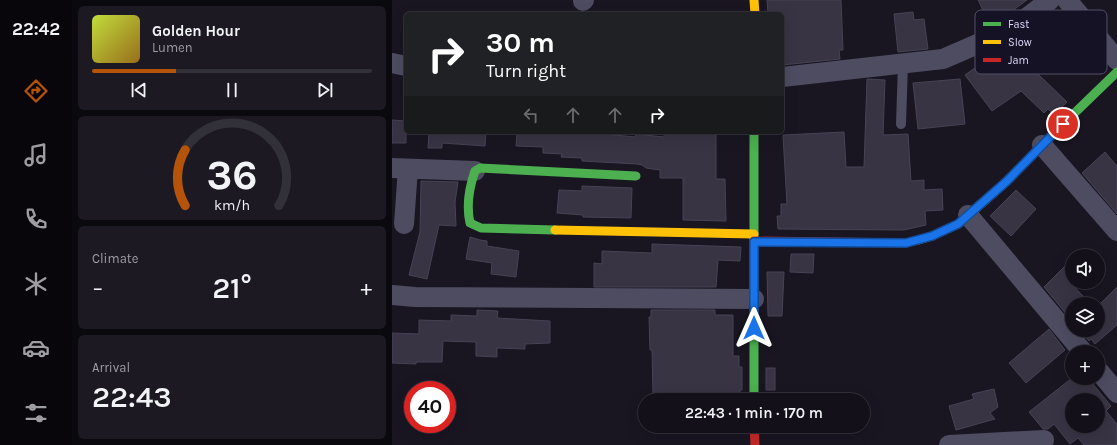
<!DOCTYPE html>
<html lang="en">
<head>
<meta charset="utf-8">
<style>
	:root { --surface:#13101a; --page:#1c1923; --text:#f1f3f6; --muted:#9d9da2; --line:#323039; --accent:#b45309 }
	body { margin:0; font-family:Karla,sans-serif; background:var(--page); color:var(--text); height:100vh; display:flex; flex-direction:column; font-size:15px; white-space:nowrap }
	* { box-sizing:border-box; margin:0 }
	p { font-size:13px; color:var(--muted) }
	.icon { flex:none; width:22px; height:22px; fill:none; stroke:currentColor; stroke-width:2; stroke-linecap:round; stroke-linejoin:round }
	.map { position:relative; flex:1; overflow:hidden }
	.panel { display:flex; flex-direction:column; gap:6px; padding:6px; background:#0a090e; width:320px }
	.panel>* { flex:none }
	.hud { position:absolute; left:12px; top:12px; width:380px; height:122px; border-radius:6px; box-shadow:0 4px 16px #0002,0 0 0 1px var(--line); background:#202124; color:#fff; overflow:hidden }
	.fabs { position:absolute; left:673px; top:249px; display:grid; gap:8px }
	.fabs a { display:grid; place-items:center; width:40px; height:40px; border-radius:50%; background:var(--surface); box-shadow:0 4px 16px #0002,0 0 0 1px var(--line); font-size:20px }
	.speed { position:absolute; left:12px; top:381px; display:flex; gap:8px; font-size:20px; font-weight:700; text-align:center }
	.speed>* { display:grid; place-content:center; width:52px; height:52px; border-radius:50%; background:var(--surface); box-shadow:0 4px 16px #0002,0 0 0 1px var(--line); line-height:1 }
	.speed .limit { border:6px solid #d22; background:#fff; color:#111 }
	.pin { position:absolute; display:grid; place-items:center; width:34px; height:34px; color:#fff; margin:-17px; border:2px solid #fff; border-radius:50%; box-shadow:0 1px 4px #0007 }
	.me { position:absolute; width:44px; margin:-22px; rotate:0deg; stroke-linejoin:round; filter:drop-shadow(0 0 3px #0008) }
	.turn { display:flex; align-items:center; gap:14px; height:84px; padding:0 16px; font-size:18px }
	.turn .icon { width:52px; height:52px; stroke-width:2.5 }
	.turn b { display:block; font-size:28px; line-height:34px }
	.lanes { display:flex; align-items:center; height:38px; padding:0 16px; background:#0003; justify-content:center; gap:20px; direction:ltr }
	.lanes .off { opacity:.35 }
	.big { font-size:30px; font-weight:600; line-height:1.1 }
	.panel .card { flex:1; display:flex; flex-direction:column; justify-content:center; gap:6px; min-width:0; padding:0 14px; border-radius:6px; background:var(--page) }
	.panel .dial { align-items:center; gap:0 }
	.dial svg { height:104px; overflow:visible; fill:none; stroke:var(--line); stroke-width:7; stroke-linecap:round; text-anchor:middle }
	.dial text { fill:var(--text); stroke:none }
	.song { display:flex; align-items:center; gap:12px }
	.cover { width:48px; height:48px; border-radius:6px; background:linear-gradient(135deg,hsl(70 70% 55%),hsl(40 70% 35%)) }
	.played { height:4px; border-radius:2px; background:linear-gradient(90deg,var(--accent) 30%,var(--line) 30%) }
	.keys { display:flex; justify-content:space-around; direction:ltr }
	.heat { display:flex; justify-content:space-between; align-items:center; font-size:22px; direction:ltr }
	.trip { position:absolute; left:246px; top:393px; width:232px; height:40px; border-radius:20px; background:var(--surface); box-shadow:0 4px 16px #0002,0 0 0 1px var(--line); font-weight:600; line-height:40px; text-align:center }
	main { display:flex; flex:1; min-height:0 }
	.menu { display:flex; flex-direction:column; width:72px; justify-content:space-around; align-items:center; background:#08060a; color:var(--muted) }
	.menu .icon { width:28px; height:28px }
	.menu .active { color:var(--accent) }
	.menu b { font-size:18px; color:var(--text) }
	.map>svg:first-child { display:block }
	.building { fill:#383444; stroke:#464355; fill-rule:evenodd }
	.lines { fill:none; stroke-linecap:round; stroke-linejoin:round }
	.lane { stroke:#4e4c61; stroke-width:10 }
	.street { stroke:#4e4c61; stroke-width:20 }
	.fast { stroke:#4caf50; stroke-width:9 }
	.slow { stroke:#ffc107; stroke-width:9 }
	.jam { stroke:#c62828; stroke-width:9 }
	.route-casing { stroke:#114b97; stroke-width:10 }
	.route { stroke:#1a73e8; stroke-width:7 }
	.key { fill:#161226; stroke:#524e66; stroke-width:1 }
	.key-label { font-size:11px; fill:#dfdbfc }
</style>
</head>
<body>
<main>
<nav class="menu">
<b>22:42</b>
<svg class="icon active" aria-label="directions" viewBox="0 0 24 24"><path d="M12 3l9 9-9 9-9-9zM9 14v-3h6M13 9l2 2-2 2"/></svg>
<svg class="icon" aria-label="music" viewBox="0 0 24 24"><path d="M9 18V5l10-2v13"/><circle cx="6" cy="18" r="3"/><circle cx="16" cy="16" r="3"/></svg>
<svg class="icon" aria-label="phone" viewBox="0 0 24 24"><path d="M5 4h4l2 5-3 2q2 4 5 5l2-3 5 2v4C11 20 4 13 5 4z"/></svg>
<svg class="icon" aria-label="climate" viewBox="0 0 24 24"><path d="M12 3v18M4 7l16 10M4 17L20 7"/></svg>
<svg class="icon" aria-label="car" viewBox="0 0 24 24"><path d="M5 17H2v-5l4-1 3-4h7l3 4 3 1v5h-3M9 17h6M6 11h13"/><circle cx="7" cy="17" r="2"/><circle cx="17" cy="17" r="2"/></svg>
<svg class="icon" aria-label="filters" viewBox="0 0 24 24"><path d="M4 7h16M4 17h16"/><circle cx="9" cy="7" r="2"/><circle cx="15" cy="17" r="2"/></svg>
</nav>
<section class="panel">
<div class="card">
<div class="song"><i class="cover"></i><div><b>Golden Hour</b><p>Lumen</p></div></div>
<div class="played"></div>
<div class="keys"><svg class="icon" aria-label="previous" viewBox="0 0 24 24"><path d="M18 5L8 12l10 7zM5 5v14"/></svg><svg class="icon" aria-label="pause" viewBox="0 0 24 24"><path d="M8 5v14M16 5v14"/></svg><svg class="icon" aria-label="next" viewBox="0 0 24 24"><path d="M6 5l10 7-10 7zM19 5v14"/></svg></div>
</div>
<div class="card dial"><svg viewBox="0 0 100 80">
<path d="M14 69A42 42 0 1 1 86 69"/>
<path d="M14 69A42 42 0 0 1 14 26" stroke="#b45309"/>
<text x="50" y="56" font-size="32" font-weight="700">36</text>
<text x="50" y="72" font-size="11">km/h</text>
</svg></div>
<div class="card"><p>Climate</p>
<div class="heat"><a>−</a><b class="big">21°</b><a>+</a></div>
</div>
<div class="card"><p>Arrival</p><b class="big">22:43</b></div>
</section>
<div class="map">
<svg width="725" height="445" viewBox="0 0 725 445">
	<rect width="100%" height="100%" fill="#191622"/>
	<g class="building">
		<path d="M375,0H449L451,50H447L448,59L390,65V14H376Z"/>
		<path d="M586,0H635L613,16L614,19L599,26Z"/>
		<path d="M521,12L522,20L532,19L536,49L506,52L502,14Z"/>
		<path d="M659,23L664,29L671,23L681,36L674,42L679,47L646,74L675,102L662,115L656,109L652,113L629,91L600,111L573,75L604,53L602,51L610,46L625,39L628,45L641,35L642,37Z"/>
		<path d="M475,79L493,80L491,135L516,134L519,181L532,180V190L550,189L551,210L533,211L534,225L512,230L386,229L385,216H389V204H395L391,135L452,132L454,167H472Z"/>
		<path d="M568,79L573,124L526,129L521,83Z"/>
		<path d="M0,120L14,121V143H0Z"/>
		<path d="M37,132H94L93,146L50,143V148H36Z"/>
		<path d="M125,132H213V134L243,137L244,134L272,137V132H324V179H333L334,221L291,220V178H268V170L254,168L250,165L245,164L190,161V158L169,157L170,154L151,153V147L124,146Z"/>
		<path d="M713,152L725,166V214L690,173Z"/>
		<path d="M29,181L66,182L63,202L64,226L47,225L35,279L17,275L28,232Z"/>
		<path d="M190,186L240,188L239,218L191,217V215L165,213L167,190L190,191Z"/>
		<path d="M624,190L644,209L619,236L598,216Z"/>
		<path d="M78,237L88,240L95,241V246L127,251L124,277L99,274L100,263L74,259Z"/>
		<path d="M260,244L349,247L348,261L326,260L324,287H202V263L210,264V251L260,253Z"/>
		<path d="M399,254H422L421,273L398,272Z"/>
		<path d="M680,259V284L698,304H680V321L652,287Z"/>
		<path d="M375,272H392L390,316H376Z"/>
		<path d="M725,287V325L703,344L699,339L697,341L688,330H706V306Z"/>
		<path d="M85,310L106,311L105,318L158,321V343L133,344V349L105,348V357L84,356V342L51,341L50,362H24V364L0,363V333L27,334V320L59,321V315L85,316Z"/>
		<path d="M259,310H323V315H341V356H347V367H350V390H348V400H333V393L261,394L260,350H258L257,317H259Z"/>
		<path d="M657,329L673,350L634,383L617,363Z"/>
		<rect x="374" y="368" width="9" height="22"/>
		<path d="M680,378H696L719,406L714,411L725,424V445H692L686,438L678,444L662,424L656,429H651L637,412ZM680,400H706V426H680Z"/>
		<path d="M602,389L606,407L598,413L603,419L564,430L557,406L582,399L580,394Z"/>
	</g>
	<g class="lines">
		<path class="lane" d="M509,124L511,64"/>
		<g class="street">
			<path d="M675,0L725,60"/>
			<path d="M191,1L192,0"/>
			<path d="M0,63L14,66"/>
			<path d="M390,77L551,59L620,29L658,0"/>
			<path d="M650,145L725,231"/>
			<path d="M0,168L83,171"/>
			<path d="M576,215L691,352"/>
			<path d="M12,224L16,169"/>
			<path d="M0,295L23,297L362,299"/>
			<path d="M706,370L725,393"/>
			<path d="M557,445L652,440"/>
		</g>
		<g class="fast">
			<path d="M665,130L725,72"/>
			<path d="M362,132V400"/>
			<path d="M163,230L89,228L78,223C74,205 77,188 83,171L88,168L244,176"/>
		</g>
		<g class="slow">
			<path d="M362,0L363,14"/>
			<path d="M163,230L362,234"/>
			<path d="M526,240L540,236L566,224L615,181L665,130"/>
		</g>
		<g class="jam">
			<path d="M362,241L514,243L526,240"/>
			<path d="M362,426L363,445"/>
		</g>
	</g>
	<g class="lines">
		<defs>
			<path id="route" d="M362,328V242L514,243L540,236L566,224L615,181L671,124"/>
		</defs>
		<use href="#route" class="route-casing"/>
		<use href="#route" class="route"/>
	</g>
	<rect x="583" y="10" width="132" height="64" rx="6" class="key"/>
	<rect x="591" y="22" width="18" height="4" fill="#4caf50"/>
	<rect x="591" y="40" width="18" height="4" fill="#ffc107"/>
	<rect x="591" y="58" width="18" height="4" fill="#c62828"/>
	<g class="key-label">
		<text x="616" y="28">Fast</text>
		<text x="616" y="46">Slow</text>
		<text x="616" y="64">Jam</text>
	</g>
</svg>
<div class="fabs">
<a><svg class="icon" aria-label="sound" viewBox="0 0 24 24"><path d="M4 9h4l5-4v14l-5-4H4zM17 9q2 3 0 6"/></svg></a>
<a><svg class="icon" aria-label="layers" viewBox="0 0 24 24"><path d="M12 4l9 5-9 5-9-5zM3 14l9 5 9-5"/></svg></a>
<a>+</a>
<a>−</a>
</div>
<div class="speed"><div class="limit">40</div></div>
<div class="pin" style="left:671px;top:124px;background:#d93025"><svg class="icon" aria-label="arrive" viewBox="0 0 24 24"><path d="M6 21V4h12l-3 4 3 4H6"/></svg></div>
<svg class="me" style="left:362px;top:328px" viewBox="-20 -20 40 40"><path d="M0-17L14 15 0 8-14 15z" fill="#1a73e8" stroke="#fff" stroke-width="4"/></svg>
<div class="trip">22:43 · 1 min · 170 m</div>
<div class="hud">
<div class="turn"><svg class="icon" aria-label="right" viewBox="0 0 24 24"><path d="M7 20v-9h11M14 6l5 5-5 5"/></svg><div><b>30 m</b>Turn right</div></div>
<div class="lanes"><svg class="icon off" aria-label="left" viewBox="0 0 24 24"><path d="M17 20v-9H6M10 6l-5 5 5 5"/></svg><svg class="icon off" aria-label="ahead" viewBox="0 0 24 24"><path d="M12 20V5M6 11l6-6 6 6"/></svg><svg class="icon off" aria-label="ahead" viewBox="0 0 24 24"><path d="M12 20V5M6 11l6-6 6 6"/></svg><svg class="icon" aria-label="right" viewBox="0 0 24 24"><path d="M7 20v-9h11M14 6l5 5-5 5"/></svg></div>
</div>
</div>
</main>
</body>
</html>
